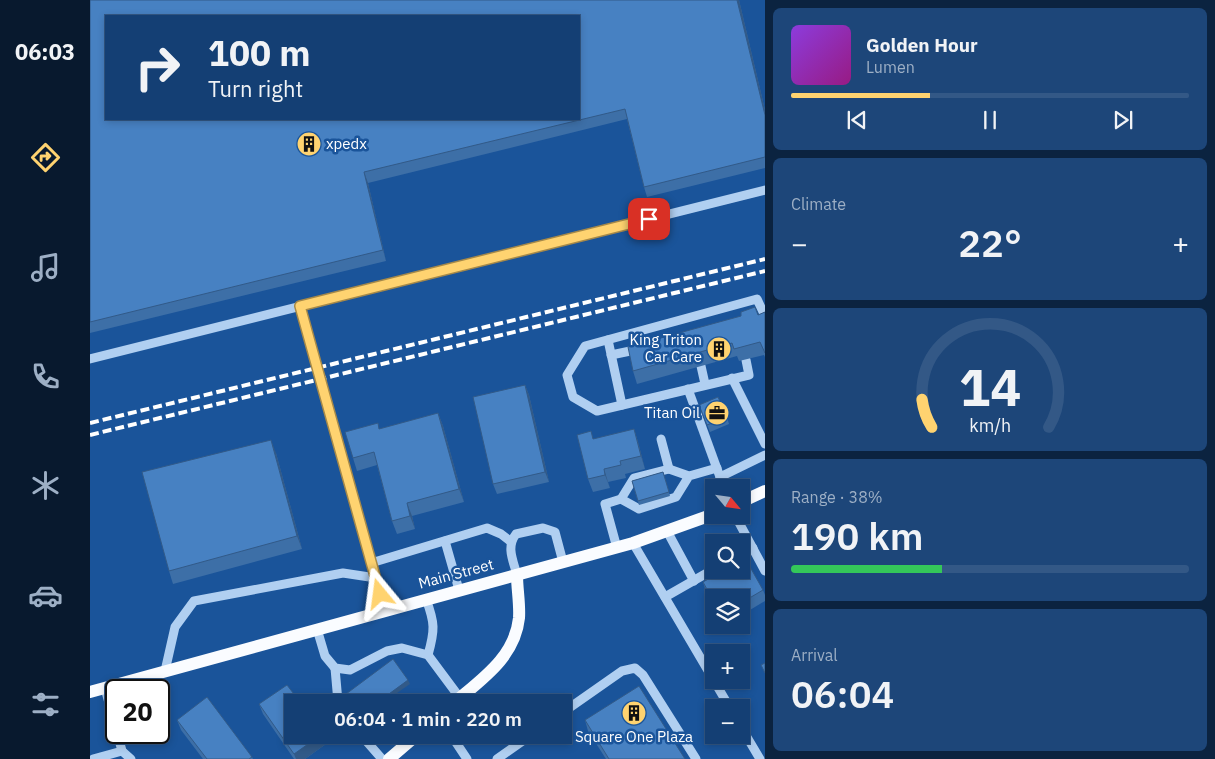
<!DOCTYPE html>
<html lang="en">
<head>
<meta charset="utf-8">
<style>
	:root { --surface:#143f74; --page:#1d4679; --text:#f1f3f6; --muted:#9dafc5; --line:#335886; --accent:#ffd370 }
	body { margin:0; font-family:"IBM Plex Sans",sans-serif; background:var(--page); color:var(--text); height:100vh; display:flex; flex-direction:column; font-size:19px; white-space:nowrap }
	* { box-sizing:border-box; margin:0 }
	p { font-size:16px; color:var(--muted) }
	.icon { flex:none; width:28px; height:28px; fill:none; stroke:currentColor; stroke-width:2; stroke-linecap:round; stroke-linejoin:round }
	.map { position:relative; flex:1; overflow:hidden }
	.details { display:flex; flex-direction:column; gap:8px; padding:8px; background:#0b2340; width:450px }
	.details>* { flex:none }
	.guide { position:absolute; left:15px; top:15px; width:475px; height:105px; border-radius:0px; box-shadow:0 2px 8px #0003,0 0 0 1px var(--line); background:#143f74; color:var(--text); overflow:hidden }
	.needle { width:32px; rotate:119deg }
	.fabs { position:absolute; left:615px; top:479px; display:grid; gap:10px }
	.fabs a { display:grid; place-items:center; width:45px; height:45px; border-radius:0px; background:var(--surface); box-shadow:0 2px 8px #0003,0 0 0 1px var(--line); font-size:25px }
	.speed { position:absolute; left:15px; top:679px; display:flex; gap:10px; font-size:25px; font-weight:700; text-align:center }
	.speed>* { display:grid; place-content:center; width:65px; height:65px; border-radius:50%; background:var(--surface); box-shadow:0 2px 8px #0003,0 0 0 1px var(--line); line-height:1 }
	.speed .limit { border:2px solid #111; border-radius:8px; background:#fff; color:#111 }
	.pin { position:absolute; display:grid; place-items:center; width:42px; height:42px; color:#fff; margin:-21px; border-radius:10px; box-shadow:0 2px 8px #0006 }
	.me { position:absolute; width:55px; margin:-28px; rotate:344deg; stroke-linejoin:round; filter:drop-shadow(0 0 4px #0008) }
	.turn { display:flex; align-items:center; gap:18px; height:105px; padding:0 20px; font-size:22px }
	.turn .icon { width:65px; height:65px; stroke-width:2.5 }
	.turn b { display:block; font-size:35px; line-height:42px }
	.big { font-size:38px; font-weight:600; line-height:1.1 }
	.details .card { flex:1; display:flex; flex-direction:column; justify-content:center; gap:8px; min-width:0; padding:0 18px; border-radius:8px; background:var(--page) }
	.details .dial { align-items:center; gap:0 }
	.dial svg { height:130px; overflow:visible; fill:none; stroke:var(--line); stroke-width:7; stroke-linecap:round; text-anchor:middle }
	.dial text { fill:var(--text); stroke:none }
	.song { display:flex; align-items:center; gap:15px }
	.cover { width:60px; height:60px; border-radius:8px; background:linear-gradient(135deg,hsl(270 70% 55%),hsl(310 70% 35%)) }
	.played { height:5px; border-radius:2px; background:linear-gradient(90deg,var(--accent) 35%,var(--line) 35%) }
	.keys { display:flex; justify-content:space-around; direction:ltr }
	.heat { display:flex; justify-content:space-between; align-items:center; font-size:28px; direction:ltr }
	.charge { height:8px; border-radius:4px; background:linear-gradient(90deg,#34c759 38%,var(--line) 0) }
	.trip { position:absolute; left:194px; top:694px; width:288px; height:50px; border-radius:0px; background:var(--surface); box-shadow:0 2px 8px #0003,0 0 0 1px var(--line); font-weight:600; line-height:50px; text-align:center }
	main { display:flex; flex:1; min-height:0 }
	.dock { display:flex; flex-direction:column; width:90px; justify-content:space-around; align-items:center; background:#08192e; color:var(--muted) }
	.dock .icon { width:35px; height:35px }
	.dock .selected { color:var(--accent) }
	.dock b { font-size:22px; color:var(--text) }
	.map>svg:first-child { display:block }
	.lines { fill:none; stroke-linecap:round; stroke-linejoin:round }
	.minor { stroke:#b0cff1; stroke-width:9 }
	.major { stroke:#fafcff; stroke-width:12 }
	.rail { stroke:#fff; stroke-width:4; stroke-dasharray:9 4; stroke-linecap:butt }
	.wall { fill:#3d6fa7 }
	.shaded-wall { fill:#325a88 }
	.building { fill:#4781c2; stroke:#325a88; fill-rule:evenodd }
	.route-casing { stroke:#a68949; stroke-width:12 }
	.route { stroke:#ffd370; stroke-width:9 }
	.labels { text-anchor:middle; stroke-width:5; stroke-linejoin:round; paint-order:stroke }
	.poi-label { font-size:15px; fill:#fff; stroke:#1a549a; text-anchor:end }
	.street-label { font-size:15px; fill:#fff; stroke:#1a549a }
</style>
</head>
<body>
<main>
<nav class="dock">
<b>06:03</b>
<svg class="icon selected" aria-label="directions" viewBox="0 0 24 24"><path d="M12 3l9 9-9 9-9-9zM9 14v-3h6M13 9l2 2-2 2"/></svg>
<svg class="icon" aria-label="music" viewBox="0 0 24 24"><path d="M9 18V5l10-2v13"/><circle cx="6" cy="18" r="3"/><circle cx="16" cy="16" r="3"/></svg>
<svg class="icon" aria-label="phone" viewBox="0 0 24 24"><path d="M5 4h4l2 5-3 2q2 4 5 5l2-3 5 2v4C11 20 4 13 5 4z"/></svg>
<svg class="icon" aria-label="climate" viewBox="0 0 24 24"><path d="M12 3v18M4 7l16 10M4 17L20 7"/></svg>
<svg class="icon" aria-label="car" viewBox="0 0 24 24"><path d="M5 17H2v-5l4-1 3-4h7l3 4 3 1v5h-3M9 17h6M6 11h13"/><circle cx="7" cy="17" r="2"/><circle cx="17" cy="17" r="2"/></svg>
<svg class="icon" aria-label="filters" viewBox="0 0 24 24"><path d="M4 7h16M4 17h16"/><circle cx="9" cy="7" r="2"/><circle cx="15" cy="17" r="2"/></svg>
</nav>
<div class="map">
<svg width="675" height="759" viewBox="0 0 675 759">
	<rect width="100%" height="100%" fill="#1a549a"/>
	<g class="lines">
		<g class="minor">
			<path d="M210,306L294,610"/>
			<path d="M518,340L532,405"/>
			<path d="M521,355L550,349"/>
			<path d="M0,359L675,190"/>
			<path d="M656,360L659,375L507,411L483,397L477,375L495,346L667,299L675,316"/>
			<path d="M611,366L615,384"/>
			<path d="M642,378L675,444"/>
			<path d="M598,389L634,488"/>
			<path d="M571,439L579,469"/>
			<path d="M599,476L586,497L549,509L531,499L544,478L579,469L599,476L627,468"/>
			<path d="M630,477L675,455"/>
			<path d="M645,515L675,571"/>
			<path d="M577,531L604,581"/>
			<path d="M355,541L369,590"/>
			<path d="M543,543L640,708"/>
			<path d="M527,548L515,504L531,499"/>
			<path d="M651,554L663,548"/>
			<path d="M281,563L397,528L411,534L420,541"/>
			<path d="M427,575C423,560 416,547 426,534L453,528L465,532L473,562"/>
			<path d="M575,597L624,569"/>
			<path d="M336,599C345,623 345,630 338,655"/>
			<path d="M227,629L235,656L245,668L260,670L297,651L312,648L338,655L370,698"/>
			<path d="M245,668L248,702"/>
			<path d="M75,671L85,627L104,601L253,573L286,578"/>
			<path d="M15,688L26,729"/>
			<path d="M472,713L532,671L545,668L553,675L606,759"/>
			<path d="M651,727L670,759"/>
			<path d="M271,735L292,759"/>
			<path d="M361,735L377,759"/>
			<path d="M32,751L41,759"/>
			<path d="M3,759L32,751L27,732"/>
			<path d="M407,759L441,735"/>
		</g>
		<g class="major">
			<path d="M651,502L675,491"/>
			<path d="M0,692L543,543L624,514"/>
			<path d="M365,702C392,679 425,657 429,618C430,604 427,589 427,575"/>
			<path d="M299,759L327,735"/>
		</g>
		<g class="rail">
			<path d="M0,423L675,259"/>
			<path d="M0,435L675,271"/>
		</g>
	</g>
	<g class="wall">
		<path d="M0,0H649L675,110V168L557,197L554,187L537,119L278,183L296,261L0,333Z"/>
		<path d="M675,312V357L674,355L649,361L647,356L547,384L543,371Z"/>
		<path d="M435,385L439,395L459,482L407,494L403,484Z"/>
		<path d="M609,405L637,417L639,424L620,432Z"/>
		<path d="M348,413L353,426L374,502L322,516L325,529L307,534L302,521L287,465L267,471L263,458L290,429Z"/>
		<path d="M544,429L548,442L555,469L535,474L536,478L518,482L520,488L503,492L498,479Z"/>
		<path d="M186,453L212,549L83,584L79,571Z"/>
		<path d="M573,472L580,496L549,505L542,481Z"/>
		<path d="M613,582L673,590L675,595V601L655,613L659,624L641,635L635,625H651V598H624V605L616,592Z"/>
		<path d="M169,704L202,735H233L236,744L215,759H204L173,714Z"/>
		<path d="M87,720L162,757L163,759H113L91,730Z"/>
		<path d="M495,720L595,759H516L498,731Z"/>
	</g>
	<g class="shaded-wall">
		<path d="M647,0H649L675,110V115Z"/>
		<path d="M274,172L278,183L296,261L293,250Z"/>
		<path d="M435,385L439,395L459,482L455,472Z"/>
		<path d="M348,413L353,426L374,502L369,489Z"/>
		<path d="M544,429L548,442L555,469L551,456Z"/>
		<path d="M181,440L186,453L212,549L207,536Z"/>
		<path d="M514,469L518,482L520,488L515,475Z"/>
		<path d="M317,503L322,516L325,529L320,516Z"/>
		<path d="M318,680L320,684L294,702H288Z"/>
		<path d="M231,735H233L236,744L215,759H206L204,754Z"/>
	</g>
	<g class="building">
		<path d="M0,0H647L675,115V157L554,187L535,109L274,172L293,250L0,322ZM16,16H489V119H16Z"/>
		<path d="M665,307L668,315L675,312V353L670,342L644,349L642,343L543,371L538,347L651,316V312Z"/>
		<path d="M435,385L455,472L403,484L383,397Z"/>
		<path d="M628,397L637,417L617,425L609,405Z"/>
		<path d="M348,413L369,489L317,503L320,516L302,521L284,452L263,458L255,432L288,423L289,429Z"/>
		<path d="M544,429L551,456L530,461L531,465L514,469L515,475L498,479L487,435L501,431L503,439Z"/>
		<path d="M181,440L207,536L79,571L52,472Z"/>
		<path d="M573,472L579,492L548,501L542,481Z"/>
		<path d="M655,558L673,590L651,603V598H624V602L613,582L634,570H651V560Z"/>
		<path d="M651,606L656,614L651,617Z"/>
		<path d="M303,659L318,680L288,702H257L252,697Z"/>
		<path d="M675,663V673L671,665Z"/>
		<path d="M197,685L210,702H202V735H231L204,754L169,704Z"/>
		<path d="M549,686L595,759H519L495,720Z"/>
		<path d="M117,697L162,757L159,759H117L87,720Z"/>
	</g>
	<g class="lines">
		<defs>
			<path id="route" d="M290,594L210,306L559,219"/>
		</defs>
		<use href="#route" class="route-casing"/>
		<use href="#route" class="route"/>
	</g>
	<defs>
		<symbol id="building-disc" viewBox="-11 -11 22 22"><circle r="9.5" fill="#ffd370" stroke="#1a549a"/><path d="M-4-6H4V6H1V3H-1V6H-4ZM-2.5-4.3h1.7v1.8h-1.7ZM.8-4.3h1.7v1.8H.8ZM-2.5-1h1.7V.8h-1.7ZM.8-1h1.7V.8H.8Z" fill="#111"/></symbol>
		<symbol id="office-disc" viewBox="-11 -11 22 22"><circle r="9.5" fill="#ffd370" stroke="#1a549a"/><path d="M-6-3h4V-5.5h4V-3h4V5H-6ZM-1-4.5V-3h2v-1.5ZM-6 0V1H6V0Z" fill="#111"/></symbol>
	</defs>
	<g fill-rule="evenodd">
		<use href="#building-disc" x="205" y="130" width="28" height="28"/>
		<use href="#building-disc" x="615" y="335" width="28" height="28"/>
		<use href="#office-disc" x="613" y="399" width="28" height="28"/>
		<use href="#building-disc" x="530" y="699" width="28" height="28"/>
	</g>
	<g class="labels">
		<g class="poi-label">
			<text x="236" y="149" text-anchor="start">xpedx</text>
			<text x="612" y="345">King Triton<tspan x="612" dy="17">Car Care</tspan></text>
			<text x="610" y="418">Titan Oil</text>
			<text x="544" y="742" text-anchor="middle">Square One Plaza</text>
		</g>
		<g class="street-label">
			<text transform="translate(366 574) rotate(-15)" y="5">Main Street</text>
		</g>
	</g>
</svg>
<div class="fabs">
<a><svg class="needle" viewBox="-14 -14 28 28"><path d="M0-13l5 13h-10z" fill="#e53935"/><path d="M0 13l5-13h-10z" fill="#9dafc5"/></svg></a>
<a><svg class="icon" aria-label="search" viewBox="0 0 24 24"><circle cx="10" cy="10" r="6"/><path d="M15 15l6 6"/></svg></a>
<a><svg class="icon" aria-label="layers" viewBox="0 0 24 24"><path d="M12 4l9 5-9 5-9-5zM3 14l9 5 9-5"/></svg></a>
<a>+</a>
<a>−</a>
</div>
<div class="speed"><div class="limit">20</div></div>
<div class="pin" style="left:559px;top:219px;background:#d93025"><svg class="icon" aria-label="arrive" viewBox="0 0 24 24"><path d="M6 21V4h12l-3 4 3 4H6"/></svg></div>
<svg class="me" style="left:290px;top:594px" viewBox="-20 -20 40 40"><path d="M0-17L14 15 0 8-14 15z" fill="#ffd370" stroke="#fff" stroke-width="4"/></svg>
<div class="trip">06:04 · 1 min · 220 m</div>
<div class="guide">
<div class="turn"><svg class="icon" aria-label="right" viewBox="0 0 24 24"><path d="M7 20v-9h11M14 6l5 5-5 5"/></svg><div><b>100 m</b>Turn right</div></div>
</div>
</div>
<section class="details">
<div class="card">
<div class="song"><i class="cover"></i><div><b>Golden Hour</b><p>Lumen</p></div></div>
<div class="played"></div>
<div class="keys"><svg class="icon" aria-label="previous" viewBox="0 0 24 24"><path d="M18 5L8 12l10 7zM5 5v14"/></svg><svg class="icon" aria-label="pause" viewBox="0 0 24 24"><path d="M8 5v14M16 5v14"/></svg><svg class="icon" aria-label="next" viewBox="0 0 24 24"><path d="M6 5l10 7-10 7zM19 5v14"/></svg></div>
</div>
<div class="card"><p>Climate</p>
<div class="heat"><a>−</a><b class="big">22°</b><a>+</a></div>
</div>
<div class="card dial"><svg viewBox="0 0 100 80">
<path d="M14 69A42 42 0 1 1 86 69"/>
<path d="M14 69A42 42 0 0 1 8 52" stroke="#ffd370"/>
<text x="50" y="56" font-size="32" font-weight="700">14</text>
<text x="50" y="72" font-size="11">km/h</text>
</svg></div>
<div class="card"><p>Range · 38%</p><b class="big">190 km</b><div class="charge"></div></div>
<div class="card"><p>Arrival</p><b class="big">06:04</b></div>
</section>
</main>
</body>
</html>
